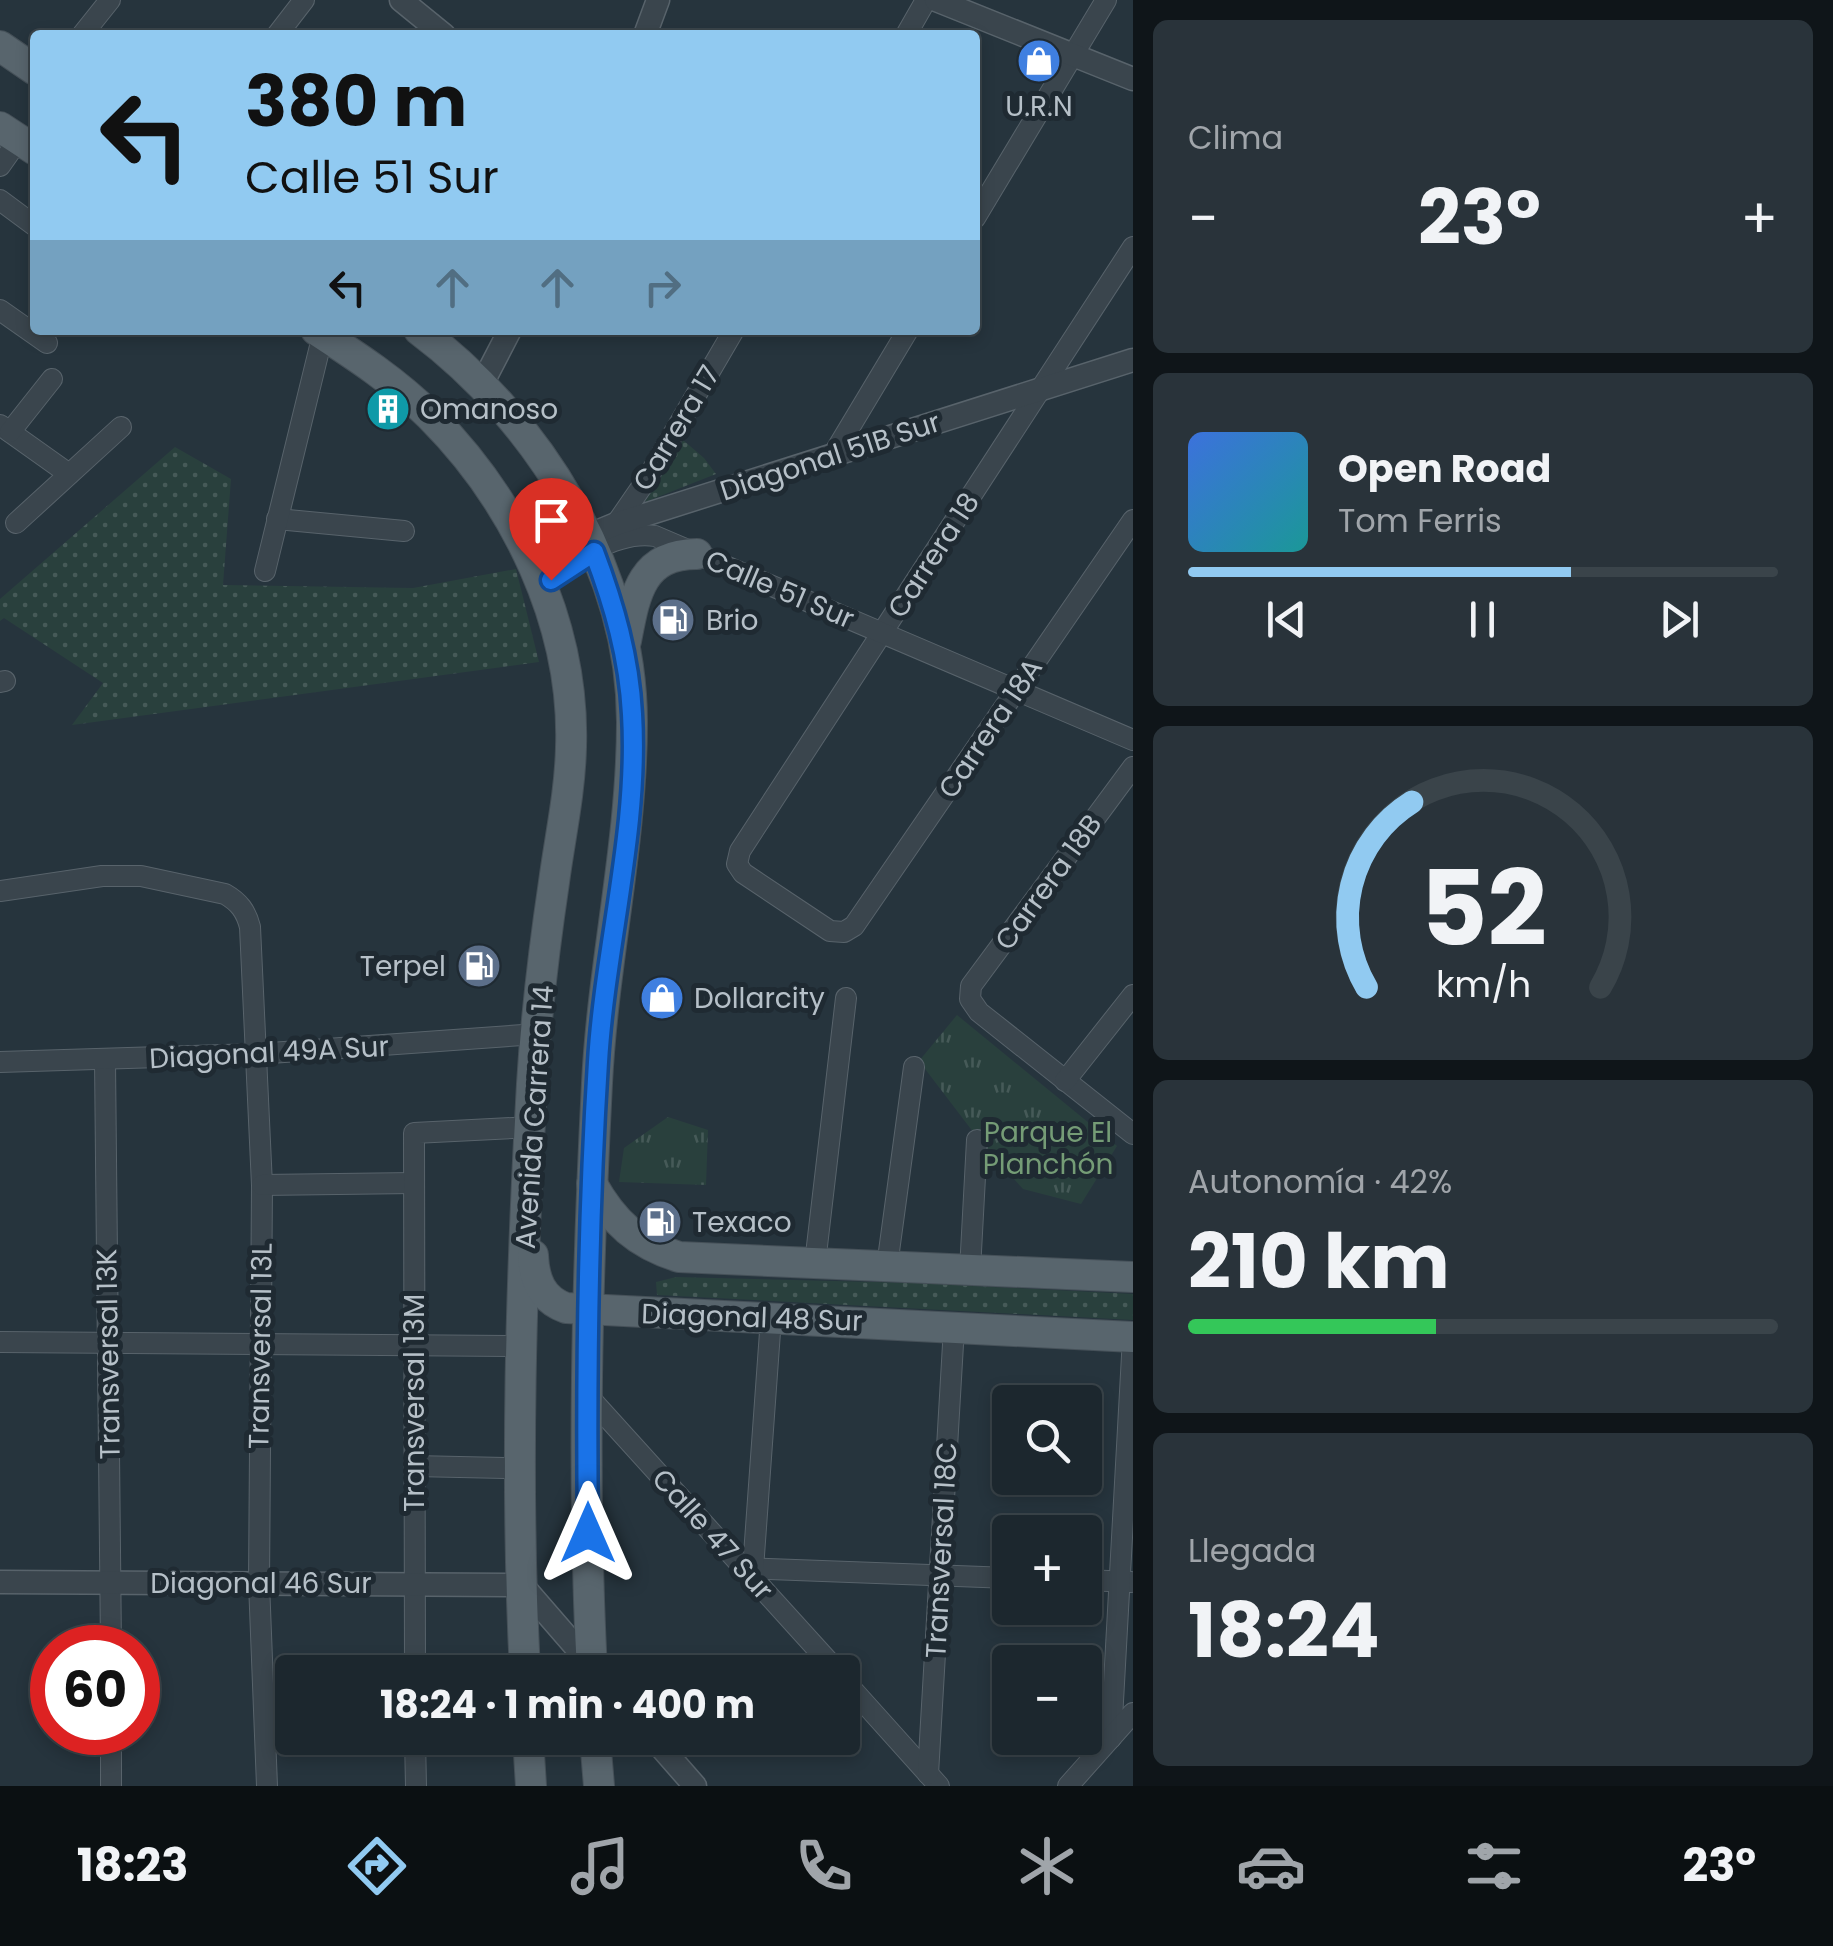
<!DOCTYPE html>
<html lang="es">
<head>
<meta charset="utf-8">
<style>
	:root { --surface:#1c272e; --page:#29333a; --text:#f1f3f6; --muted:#a0a5aa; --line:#3a444a; --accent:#91caf1 }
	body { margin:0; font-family:Poppins,sans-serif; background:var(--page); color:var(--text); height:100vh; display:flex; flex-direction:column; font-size:38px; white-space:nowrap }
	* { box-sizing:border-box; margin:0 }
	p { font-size:32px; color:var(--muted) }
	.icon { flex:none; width:55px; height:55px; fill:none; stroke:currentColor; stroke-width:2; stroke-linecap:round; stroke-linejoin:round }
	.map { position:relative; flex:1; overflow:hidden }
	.panel { display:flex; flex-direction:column; gap:20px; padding:20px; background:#0f1519; width:700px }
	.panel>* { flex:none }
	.top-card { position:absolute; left:30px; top:30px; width:950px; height:305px; border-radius:10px; box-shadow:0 5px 15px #0003,0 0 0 2px var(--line); background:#91caf1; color:#111; overflow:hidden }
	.tools { position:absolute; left:992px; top:1385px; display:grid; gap:20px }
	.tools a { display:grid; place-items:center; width:110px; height:110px; border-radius:10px; background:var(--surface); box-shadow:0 5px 15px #0003,0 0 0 2px var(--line); font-size:50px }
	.speed { position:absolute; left:30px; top:1625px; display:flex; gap:20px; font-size:50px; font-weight:700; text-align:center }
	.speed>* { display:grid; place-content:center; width:130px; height:130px; border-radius:50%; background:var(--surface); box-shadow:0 5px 15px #0003,0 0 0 2px var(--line); line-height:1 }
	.speed .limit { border:15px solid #d22; background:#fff; color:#111 }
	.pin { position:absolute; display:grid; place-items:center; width:85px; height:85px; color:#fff; margin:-102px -42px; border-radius:50% 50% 50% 0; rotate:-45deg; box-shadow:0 0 10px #0007 }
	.pin .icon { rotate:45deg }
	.me { position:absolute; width:110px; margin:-55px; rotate:0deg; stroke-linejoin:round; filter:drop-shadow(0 0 8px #0008) }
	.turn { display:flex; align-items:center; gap:35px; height:210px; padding:0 50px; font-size:45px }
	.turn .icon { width:130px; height:130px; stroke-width:2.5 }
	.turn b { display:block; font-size:70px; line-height:85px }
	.lanes { display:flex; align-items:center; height:95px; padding:0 50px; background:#0003; justify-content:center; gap:50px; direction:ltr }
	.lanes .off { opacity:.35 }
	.big { font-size:75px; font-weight:700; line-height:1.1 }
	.panel .card { flex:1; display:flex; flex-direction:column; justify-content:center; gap:15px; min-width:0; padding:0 35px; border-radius:15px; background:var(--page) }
	.panel .dial { align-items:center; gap:0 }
	.dial svg { height:260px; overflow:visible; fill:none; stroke:var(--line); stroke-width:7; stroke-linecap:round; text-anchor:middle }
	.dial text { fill:var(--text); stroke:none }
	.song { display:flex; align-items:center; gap:30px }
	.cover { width:120px; height:120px; border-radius:15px; background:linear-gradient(135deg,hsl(220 70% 55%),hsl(180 70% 35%)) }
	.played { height:10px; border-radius:5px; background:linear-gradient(90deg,var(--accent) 65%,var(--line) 65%) }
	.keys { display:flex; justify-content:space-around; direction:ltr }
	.heat { display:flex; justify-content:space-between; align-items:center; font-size:55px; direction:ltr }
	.charge { height:15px; border-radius:8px; background:linear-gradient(90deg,#34c759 42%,var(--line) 0) }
	.trip { position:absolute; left:275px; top:1655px; width:585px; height:100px; border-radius:10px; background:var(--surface); box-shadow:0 5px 15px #0003,0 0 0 2px var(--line); font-weight:700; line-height:100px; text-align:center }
	.dock { display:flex; height:160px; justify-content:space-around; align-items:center; background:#0b1012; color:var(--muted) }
	.dock .icon { width:70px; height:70px }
	.dock .active { color:var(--accent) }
	.dock b { font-size:45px; color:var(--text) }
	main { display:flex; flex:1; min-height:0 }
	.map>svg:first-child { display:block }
	.grass { fill:url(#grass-dots) }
	.park { fill:url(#park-tufts) }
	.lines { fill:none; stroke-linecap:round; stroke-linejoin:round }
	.minor-casing { stroke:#58636b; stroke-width:22 }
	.tertiary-casing { stroke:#58636b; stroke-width:25 }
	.primary-casing { stroke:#465159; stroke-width:32 }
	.minor { stroke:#3a454d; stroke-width:20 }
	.tertiary { stroke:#3a454d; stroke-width:22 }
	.primary { stroke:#58656d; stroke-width:30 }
	.route-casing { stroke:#114b97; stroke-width:25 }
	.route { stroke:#1a73e8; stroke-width:18 }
	.labels { text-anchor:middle; stroke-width:10; stroke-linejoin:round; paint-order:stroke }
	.poi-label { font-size:28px; fill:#b6c0c8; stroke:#1f2a32; text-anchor:start }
	.street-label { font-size:28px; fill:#b6c0c8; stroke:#1f2a32 }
	.park-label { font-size:28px; fill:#759c76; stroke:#1f2a32 }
</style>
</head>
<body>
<main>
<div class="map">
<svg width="1133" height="1786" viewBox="0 0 1133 1786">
	<defs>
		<pattern id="grass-dots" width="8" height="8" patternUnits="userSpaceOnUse" patternTransform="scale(2.5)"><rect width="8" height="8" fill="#29403d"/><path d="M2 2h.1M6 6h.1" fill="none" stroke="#465a58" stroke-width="1.8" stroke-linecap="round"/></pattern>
		<pattern id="park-tufts" width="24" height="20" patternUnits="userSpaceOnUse" patternTransform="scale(2.5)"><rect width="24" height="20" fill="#29403d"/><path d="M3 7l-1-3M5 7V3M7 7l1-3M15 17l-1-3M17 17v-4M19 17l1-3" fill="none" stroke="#465a58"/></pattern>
	</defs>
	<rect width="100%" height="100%" fill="#26343d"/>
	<g class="grass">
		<path d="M683,440L704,458L716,474L645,502Z"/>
		<path d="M175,447L231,479L223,585L413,588L516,569L539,662L72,725L103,683L4,618L0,621V599Z"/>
		<path d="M676,1277L917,1283L1133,1294V1320L657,1295L656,1282Z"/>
	</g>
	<g class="park">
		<path d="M957,1015L1117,1146L1081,1204L1023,1189L980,1141L919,1061Z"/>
		<path d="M668,1117L708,1130L706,1185L619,1182L624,1148Z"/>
	</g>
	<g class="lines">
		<defs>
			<g id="minor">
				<path d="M82,35L110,0"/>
				<path d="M277,35L304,0"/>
				<path d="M906,35L926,0"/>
				<path d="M0,166L19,139"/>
				<path d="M0,200L35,226"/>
				<path d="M975,218L1106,0"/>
				<path d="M1133,247L740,851L737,864L743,873L830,931L844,932L854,926L1133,520"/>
				<path d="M0,310L47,343"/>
				<path d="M0,425L69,474"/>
				<path d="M10,432L52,379"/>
				<path d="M833,455L908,330"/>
				<path d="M277,519L404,531"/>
				<path d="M16,523L121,427"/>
				<path d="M616,524L647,479L734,330"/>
				<path d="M265,571L323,334"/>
				<path d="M543,589C567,562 617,530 655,536L1133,740"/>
				<path d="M0,682L5,681"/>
				<path d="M1133,767L971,986L970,999L979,1012L1133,1134"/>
				<path d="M0,891L102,876H141L225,894C239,902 246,911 250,927L262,1185L259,1583L267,1786"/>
				<path d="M105,1061L111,1648"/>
				<path d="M0,1062L256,1054L537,1034"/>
				<path d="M1065,1081L1133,995"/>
				<path d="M262,1185L414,1183"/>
				<path d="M815,1263L846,998"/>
				<path d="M887,1266L914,1067"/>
				<path d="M970,1270L977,1140"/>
				<path d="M0,1342L520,1346"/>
				<path d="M588,1396L838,1672"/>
				<path d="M414,1466L505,1468"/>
				<path d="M745,1568L1010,1578"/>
				<path d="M753,1569L771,1318"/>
				<path d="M1085,1580L1131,1582"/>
				<path d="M415,1672L414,1133L532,1127"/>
				<path d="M842,1678L939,1786"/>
				<path d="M111,1732V1786"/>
				<path d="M415,1738L416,1786"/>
				<path d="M1111,1738L1133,1337"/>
				<path d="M928,1774L954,1327"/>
				<path d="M1068,1786L1133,1713"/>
			</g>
			<g id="tertiary">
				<path d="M401,0L444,35"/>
				<path d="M936,0L1133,79"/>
				<path d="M645,35L658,0"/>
				<path d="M482,384L510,330"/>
				<path d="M535,569L570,543L616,524L1133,360"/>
				<path d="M0,1582L522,1585L594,1668"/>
				<path d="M653,1738L695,1786"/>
			</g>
			<g id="primary">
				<path d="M0,46L35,70"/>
				<path d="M0,127L35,150"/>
				<path d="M316,330C356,356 396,382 430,416C516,502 575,624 571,747C570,793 560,837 554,882C544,949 536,1017 532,1084C521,1280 515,1477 525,1672"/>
				<path d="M419,330C539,420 632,570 632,722C632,844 603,962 597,1083C587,1279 582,1476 592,1672"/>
				<path d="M626,641C635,594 641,554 697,554"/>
				<path d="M592,1184C613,1222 637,1244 679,1257L1133,1277"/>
				<path d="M533,1255C534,1279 541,1299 566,1308L1133,1337"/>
				<path d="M528,1738L531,1786"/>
				<path d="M595,1738L599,1786"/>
			</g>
		</defs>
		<use href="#minor" class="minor-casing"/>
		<use href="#tertiary" class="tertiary-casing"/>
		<use href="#primary" class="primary-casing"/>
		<use href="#minor" class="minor"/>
		<use href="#tertiary" class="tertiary"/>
		<use href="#primary" class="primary"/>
	</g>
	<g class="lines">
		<defs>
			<path id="route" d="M551,580L594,552C614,605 629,657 632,714C639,830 605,946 598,1062C588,1218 586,1376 588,1533"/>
		</defs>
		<use href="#route" class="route-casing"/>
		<use href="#route" class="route"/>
	</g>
	<defs>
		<symbol id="shop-disc" viewBox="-11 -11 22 22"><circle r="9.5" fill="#3f7fe0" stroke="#1f2a32"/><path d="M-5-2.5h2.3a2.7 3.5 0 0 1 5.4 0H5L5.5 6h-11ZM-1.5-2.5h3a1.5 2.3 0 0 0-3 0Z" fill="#fff"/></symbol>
		<symbol id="building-disc" viewBox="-11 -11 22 22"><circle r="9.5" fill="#0f9aa8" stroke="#1f2a32"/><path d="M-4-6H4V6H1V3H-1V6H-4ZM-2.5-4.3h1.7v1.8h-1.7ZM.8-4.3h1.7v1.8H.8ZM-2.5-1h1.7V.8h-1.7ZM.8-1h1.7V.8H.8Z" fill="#fff"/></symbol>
		<symbol id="fuel-disc" viewBox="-11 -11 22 22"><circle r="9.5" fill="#5c6f8a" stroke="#1f2a32"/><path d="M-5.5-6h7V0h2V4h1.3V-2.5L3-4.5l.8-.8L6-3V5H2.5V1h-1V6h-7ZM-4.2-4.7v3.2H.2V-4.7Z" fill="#fff"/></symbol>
	</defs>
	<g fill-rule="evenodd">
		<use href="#shop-disc" x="1014" y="36" width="50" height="50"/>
		<use href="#building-disc" x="363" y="384" width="50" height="50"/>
		<use href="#fuel-disc" x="648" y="595" width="50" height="50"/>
		<use href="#fuel-disc" x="454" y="941" width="50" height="50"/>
		<use href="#shop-disc" x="637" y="973" width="50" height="50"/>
		<use href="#fuel-disc" x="635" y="1197" width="50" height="50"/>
	</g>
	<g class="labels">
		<g class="poi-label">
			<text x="1039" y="116" text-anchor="middle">U.R.N</text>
			<text x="420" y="419">Omanoso</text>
			<text x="706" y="630">Brio</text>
			<text x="446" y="976" text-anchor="end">Terpel</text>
			<text x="694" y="1008">Dollarcity</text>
			<text x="692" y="1232">Texaco</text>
		</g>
		<g class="street-label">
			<text transform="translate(676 428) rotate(-59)" y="10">Carrera 17</text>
			<text transform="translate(830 456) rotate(-18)" y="10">Diagonal 51B Sur</text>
			<text transform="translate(933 555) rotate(-57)" y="10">Carrera 18</text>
			<text transform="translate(780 589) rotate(23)" y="10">Calle 51 Sur</text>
			<text transform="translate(990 728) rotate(-56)" y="10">Carrera 18A</text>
			<text transform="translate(1048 882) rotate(-54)" y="10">Carrera 18B</text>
			<text transform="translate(269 1052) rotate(-3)" y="10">Diagonal 49A Sur</text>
			<text transform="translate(534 1117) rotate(-86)" y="10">Avenida Carrera 14</text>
			<text transform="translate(752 1317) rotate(2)" y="10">Diagonal 48 Sur</text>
			<text transform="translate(260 1346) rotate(-89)" y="10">Transversal 13L</text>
			<text transform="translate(108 1354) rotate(-91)" y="10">Transversal 13K</text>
			<text transform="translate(414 1403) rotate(-90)" y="10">Transversal 13M</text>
			<text transform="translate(713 1534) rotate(48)" y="10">Calle 47 Sur</text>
			<text transform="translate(941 1550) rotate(-87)" y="10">Transversal 18C</text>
			<text x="261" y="1593">Diagonal 46 Sur</text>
		</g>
		<g class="park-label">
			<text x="1048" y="1142">Parque El<tspan x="1048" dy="32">Planchón</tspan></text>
		</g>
	</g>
</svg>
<div class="tools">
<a><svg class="icon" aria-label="search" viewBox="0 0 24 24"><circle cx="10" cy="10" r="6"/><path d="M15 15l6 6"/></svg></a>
<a>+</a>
<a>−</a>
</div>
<div class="speed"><div class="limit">60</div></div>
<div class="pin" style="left:551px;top:580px;background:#d93025"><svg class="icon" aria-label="arrive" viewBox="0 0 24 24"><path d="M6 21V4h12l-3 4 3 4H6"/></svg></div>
<svg class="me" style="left:588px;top:1533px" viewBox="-20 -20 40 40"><path d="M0-17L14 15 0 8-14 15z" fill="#1a73e8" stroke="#fff" stroke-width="4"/></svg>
<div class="trip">18:24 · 1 min · 400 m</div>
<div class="top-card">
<div class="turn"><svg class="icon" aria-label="left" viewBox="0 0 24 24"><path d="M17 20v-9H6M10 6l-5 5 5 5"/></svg><div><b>380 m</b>Calle 51 Sur</div></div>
<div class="lanes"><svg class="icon" aria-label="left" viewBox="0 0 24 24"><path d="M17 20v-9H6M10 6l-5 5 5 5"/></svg><svg class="icon off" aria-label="ahead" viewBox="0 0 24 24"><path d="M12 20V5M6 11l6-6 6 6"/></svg><svg class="icon off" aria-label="ahead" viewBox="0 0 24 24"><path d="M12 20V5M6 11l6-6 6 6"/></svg><svg class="icon off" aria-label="right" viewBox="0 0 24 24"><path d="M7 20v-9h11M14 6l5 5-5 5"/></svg></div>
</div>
</div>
<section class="panel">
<div class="card"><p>Clima</p>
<div class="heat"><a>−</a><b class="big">23°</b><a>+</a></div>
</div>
<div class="card">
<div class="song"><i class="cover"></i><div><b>Open Road</b><p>Tom Ferris</p></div></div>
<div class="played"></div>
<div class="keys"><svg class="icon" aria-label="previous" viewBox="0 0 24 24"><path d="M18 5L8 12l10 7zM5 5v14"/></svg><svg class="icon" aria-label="pause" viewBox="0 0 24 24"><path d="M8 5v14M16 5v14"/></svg><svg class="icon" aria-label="next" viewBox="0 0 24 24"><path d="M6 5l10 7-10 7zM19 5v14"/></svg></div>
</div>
<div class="card dial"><svg viewBox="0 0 100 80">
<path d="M14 69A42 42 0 1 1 86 69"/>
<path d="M14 69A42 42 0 0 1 28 12" stroke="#91caf1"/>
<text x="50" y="56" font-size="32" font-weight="700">52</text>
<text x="50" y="72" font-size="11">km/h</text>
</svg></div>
<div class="card"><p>Autonomía · 42%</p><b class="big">210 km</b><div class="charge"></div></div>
<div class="card"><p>Llegada</p><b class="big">18:24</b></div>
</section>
</main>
<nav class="dock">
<b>18:23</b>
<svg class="icon active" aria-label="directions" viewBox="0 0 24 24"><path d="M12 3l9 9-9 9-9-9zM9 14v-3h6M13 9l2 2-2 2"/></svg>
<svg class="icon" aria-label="music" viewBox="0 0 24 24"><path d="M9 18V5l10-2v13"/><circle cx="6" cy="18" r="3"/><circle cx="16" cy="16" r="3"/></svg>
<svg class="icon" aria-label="phone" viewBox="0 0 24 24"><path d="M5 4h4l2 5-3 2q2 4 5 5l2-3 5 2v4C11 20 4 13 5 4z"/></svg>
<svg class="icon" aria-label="climate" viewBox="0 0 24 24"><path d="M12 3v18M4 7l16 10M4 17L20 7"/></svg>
<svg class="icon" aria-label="car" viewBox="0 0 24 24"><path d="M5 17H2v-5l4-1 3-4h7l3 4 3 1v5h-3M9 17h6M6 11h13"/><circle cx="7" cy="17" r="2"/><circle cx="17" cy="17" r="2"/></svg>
<svg class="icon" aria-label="filters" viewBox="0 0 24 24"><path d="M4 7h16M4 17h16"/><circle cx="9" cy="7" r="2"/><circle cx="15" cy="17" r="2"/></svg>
<b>23°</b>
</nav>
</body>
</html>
